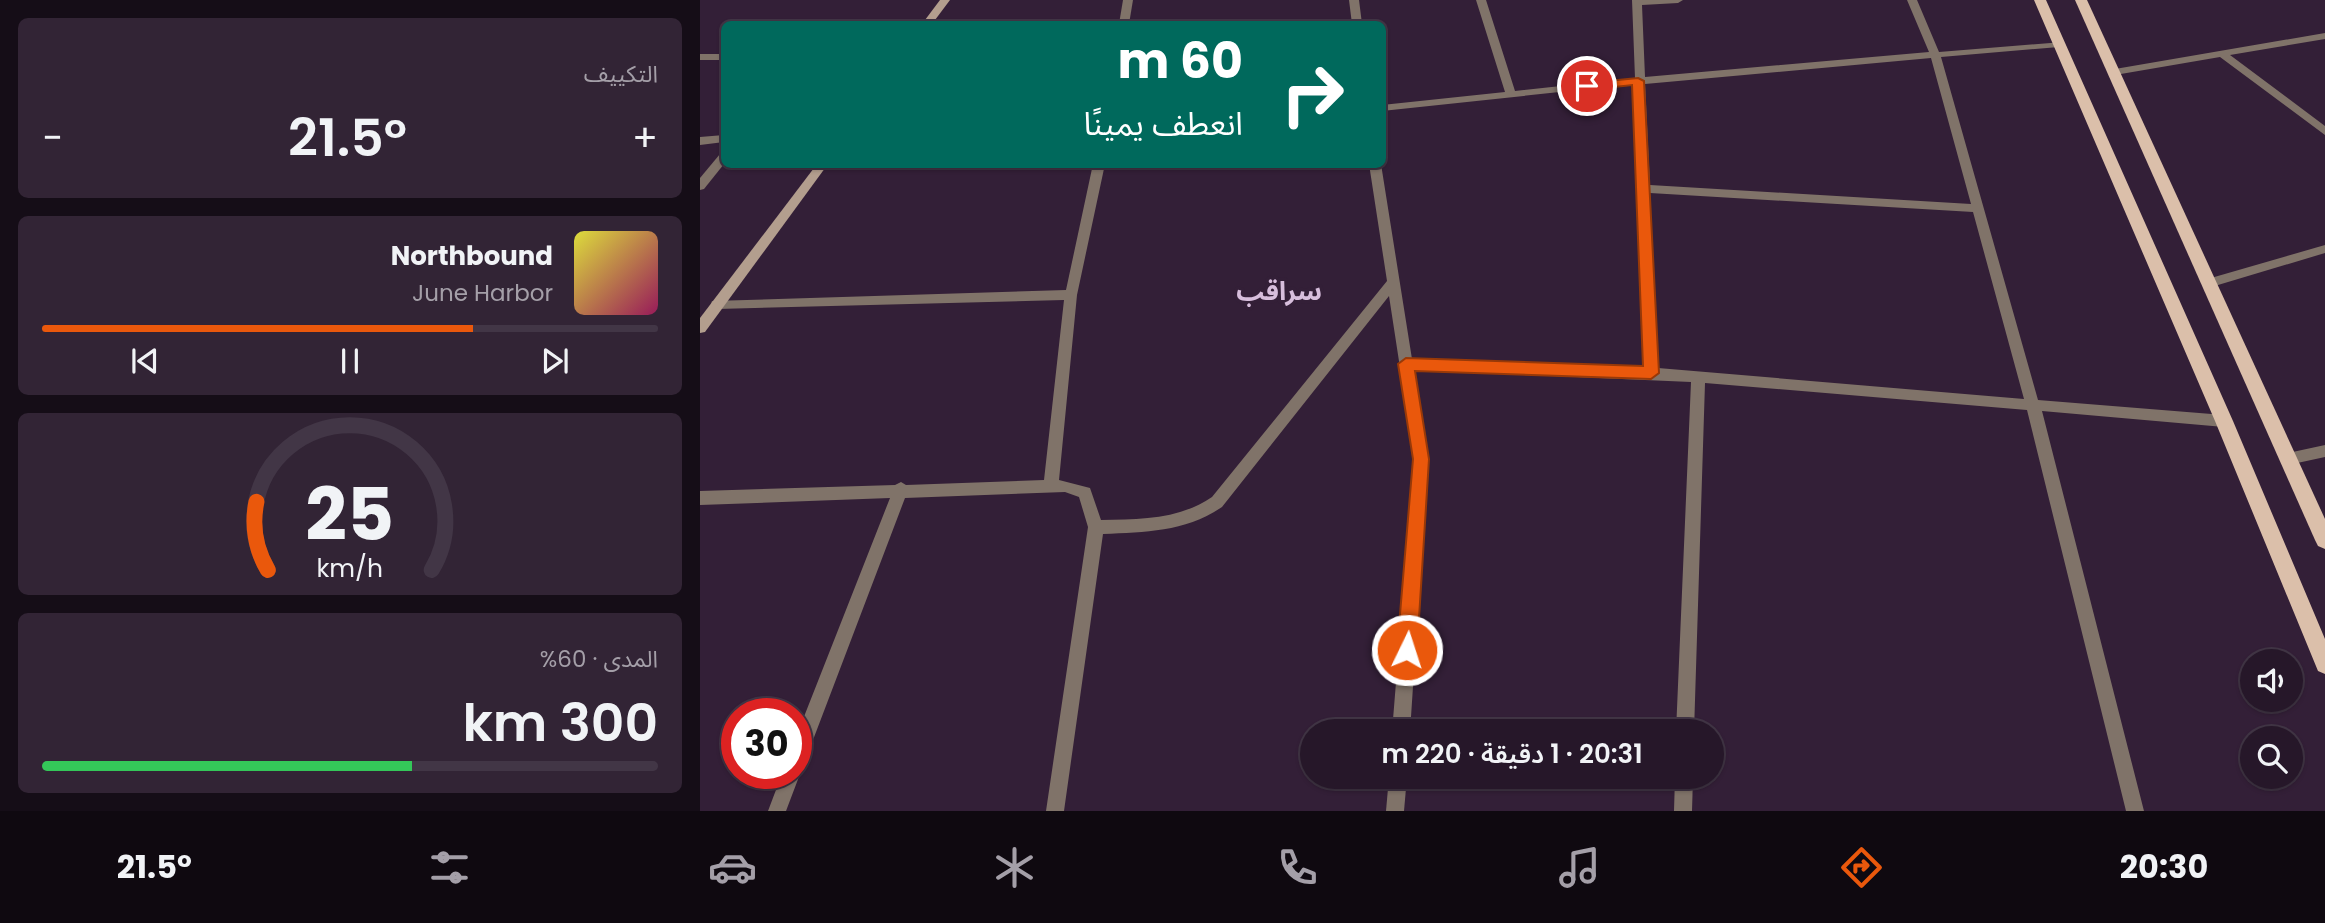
<!DOCTYPE html>
<html lang="ar">
<head>
<meta charset="utf-8">
<style>
	:root { --surface:#261729; --page:#322435; --text:#f1f3f6; --muted:#a49fa8; --line:#423646; --accent:#ea580c }
	body { margin:0; font-family:Poppins,"Noto Sans Arabic",sans-serif; background:var(--page); color:var(--text); direction:rtl; height:100vh; display:flex; flex-direction:column; font-size:26px; white-space:nowrap }
	* { box-sizing:border-box; margin:0 }
	p { font-size:23px; color:var(--muted) }
	.icon { flex:none; width:38px; height:38px; fill:none; stroke:currentColor; stroke-width:2; stroke-linecap:round; stroke-linejoin:round }
	.map { position:relative; flex:1; overflow:hidden; direction:ltr }
	.details { display:flex; flex-direction:column; gap:18px; padding:18px; background:#150d17; width:700px }
	.details>* { flex:none }
	.hud { position:absolute; left:21px; top:21px; width:665px; height:147px; border-radius:10px; box-shadow:0 2px 5px #0004,0 0 0 2px var(--line); direction:rtl; background:#00695c; color:#fff; overflow:hidden }
	.controls { position:absolute; left:1540px; top:649px; display:grid; gap:14px }
	.controls a { display:grid; place-items:center; width:63px; height:63px; border-radius:50%; background:var(--surface); box-shadow:0 2px 5px #0004,0 0 0 2px var(--line); font-size:35px }
	.speed { position:absolute; left:21px; top:698px; display:flex; gap:14px; font-size:35px; font-weight:700; text-align:center }
	.speed>* { display:grid; place-content:center; width:91px; height:91px; border-radius:50%; background:var(--surface); box-shadow:0 2px 5px #0004,0 0 0 2px var(--line); line-height:1 }
	.speed .limit { border:10px solid #d22; background:#fff; color:#111 }
	.pin { position:absolute; display:grid; place-items:center; width:60px; height:60px; color:#fff; margin:-30px; border:4px solid #fff; border-radius:50%; box-shadow:0 2px 7px #0007 }
	.me { position:absolute; width:77px; margin:-38px; rotate:4deg; stroke-linejoin:round; filter:drop-shadow(0 0 5px #0008) }
	.turn { display:flex; align-items:center; gap:24px; height:147px; padding:0 28px; font-size:32px }
	.turn .icon { width:91px; height:91px; stroke-width:2.5 }
	.turn b { display:block; font-size:49px; line-height:60px }
	.big { font-size:52px; font-weight:600; line-height:1.1 }
	.details .tile { flex:1; display:flex; flex-direction:column; justify-content:center; gap:10px; min-width:0; padding:0 24px; border-radius:10px; background:var(--page) }
	.details .dial { align-items:center; gap:0 }
	.dial svg { height:182px; overflow:visible; fill:none; stroke:var(--line); stroke-width:7; stroke-linecap:round; text-anchor:middle }
	.dial text { fill:var(--text); stroke:none }
	.song { display:flex; align-items:center; gap:21px }
	.cover { width:84px; height:84px; border-radius:10px; background:linear-gradient(135deg,hsl(60 70% 55%),hsl(330 70% 35%)) }
	.played { height:7px; border-radius:4px; background:linear-gradient(90deg,var(--accent) 70%,var(--line) 70%) }
	.keys { display:flex; justify-content:space-around; direction:ltr }
	.heat { display:flex; justify-content:space-between; align-items:center; font-size:38px; direction:ltr }
	.charge { height:10px; border-radius:5px; background:linear-gradient(90deg,#34c759 60%,var(--line) 0) }
	.trip { position:absolute; left:600px; top:719px; width:424px; height:70px; border-radius:35px; background:var(--surface); box-shadow:0 2px 5px #0004,0 0 0 2px var(--line); font-weight:600; line-height:70px; text-align:center; direction:rtl }
	.tabs { display:flex; height:112px; justify-content:space-around; align-items:center; background:#0f0910; color:var(--muted) }
	.tabs .icon { width:49px; height:49px }
	.tabs .active { color:var(--accent) }
	.tabs b { font-size:32px; color:var(--text) }
	main { display:flex; flex:1; min-height:0 }
	.map>svg:first-child { display:block }
	.lines { fill:none; stroke-linecap:round; stroke-linejoin:round }
	.street { fill:#807369; fill-rule:evenodd }
	.secondary { fill:#b39e8e; fill-rule:evenodd }
	.primary { fill:#dbbfaa; fill-rule:evenodd }
	.route { fill:#ea580c; stroke:#983908; stroke-width:2 }
	.labels { text-anchor:middle; stroke-width:7; stroke-linejoin:round; paint-order:stroke }
	.district-label { font-size:26px; font-weight:bold; fill:#d7bedc; stroke:#331f37 }
</style>
</head>
<body>
<main>
<div class="map">
<svg width="1625" height="811" viewBox="0 0 1625 811">
	<rect width="100%" height="100%" fill="#331f37"/>
	<g class="lines">
		<g class="street">
			<path d="M423,0H433L429,24H419Z"/>
			<path d="M649,0H659L662,24H652Z"/>
			<path d="M776,0H786L815,91L935,78L932,0H983L978,3L942,5L945,77L1229,52L1207,0H1217L1239,52L1363,42V46L1359,47L1241,57L1338,400L1524,415L1529,417L1531,421L1529,425L1524,427L1342,411L1444,811H1426L1327,410L1005,383L994,732H976L991,382L714,370L728,459L710,732H692L714,459L689,296L522,507C485,532 446,532 403,534L364,811H346L388,527L379,497L365,492L205,498L105,761L102,767L98,769L100,774L86,811H68L82,774H96V737L190,498L0,505V491L195,485L201,482L206,485L344,480L364,300L17,309L12,307L11,304L12,301L366,290L393,164H405L377,295L359,480L390,488L401,520C441,519 478,520 512,497L687,281L669,164H681L712,359L944,367L935,84L682,111V105L805,92ZM1231,58L1271,204L950,185L945,84ZM950,193L1273,212L1324,399L958,368Z"/>
			<path d="M1625,33V39L1530,55L1625,126V135L1520,57L1415,75L1410,72L1415,69Z"/>
			<rect x="0" y="54" width="24" height="6"/>
			<path d="M24,135V142L0,145V137Z"/>
			<path d="M24,153V164L4,189L0,190V178L20,154Z"/>
			<path d="M1625,245V253L1508,288L1502,283L1504,280Z"/>
			<path d="M1625,445V457L1588,465L1583,463L1581,459L1583,455L1588,453Z"/>
			<path d="M689,777H707L704,811H686Z"/>
			<path d="M975,777H993L992,811H974Z"/>
		</g>
		<g class="secondary">
			<path d="M240,0H250L232,24H222Z"/>
			<path d="M117,164H128L5,332L0,333V318Z"/>
		</g>
		<g class="primary">
			<path d="M1334,0H1346L1533,421L1625,639V674L1618,671L1515,421Z"/>
			<path d="M1375,0H1387L1625,519V549L1618,546L1615,540Z"/>
		</g>
	</g>
	<path class="route" d="M938,78L944,81L959,373L951,379L715,371L729,459L717,650L714,656L707,659L700,656L697,650L713,459L698,364L706,358L943,366L932,85L887,90L881,86L887,83Z"/>
	<g class="labels">
		<g class="district-label">
			<text x="579" y="300">سراقب</text>
		</g>
	</g>
</svg>
<div class="controls">
<a><svg class="icon" aria-label="sound" viewBox="0 0 24 24"><path d="M4 9h4l5-4v14l-5-4H4zM17 9q2 3 0 6"/></svg></a>
<a><svg class="icon" aria-label="search" viewBox="0 0 24 24"><circle cx="10" cy="10" r="6"/><path d="M15 15l6 6"/></svg></a>
</div>
<div class="speed"><div class="limit">30</div></div>
<div class="pin" style="left:887px;top:86px;background:#d93025"><svg class="icon" aria-label="arrive" viewBox="0 0 24 24"><path d="M6 21V4h12l-3 4 3 4H6"/></svg></div>
<svg class="me" style="left:707px;top:650px" viewBox="-20 -20 40 40"><circle r="17" fill="#ea580c" stroke="#fff" stroke-width="3"/><path d="M0-11L8 9 0 5-8 9z" fill="#fff"/></svg>
<div class="trip">20:31 · 1 دقيقة · 220 m</div>
<div class="hud">
<div class="turn"><svg class="icon" aria-label="right" viewBox="0 0 24 24"><path d="M7 20v-9h11M14 6l5 5-5 5"/></svg><div><b>60 m</b>انعطف يمينًا</div></div>
</div>
</div>
<section class="details">
<div class="tile"><p>التكييف</p>
<div class="heat"><a>−</a><b class="big">21.5°</b><a>+</a></div>
</div>
<div class="tile">
<div class="song"><i class="cover"></i><div><b>Northbound</b><p>June Harbor</p></div></div>
<div class="played"></div>
<div class="keys"><svg class="icon" aria-label="previous" viewBox="0 0 24 24"><path d="M18 5L8 12l10 7zM5 5v14"/></svg><svg class="icon" aria-label="pause" viewBox="0 0 24 24"><path d="M8 5v14M16 5v14"/></svg><svg class="icon" aria-label="next" viewBox="0 0 24 24"><path d="M6 5l10 7-10 7zM19 5v14"/></svg></div>
</div>
<div class="tile dial"><svg viewBox="0 0 100 80">
<path d="M14 69A42 42 0 1 1 86 69"/>
<path d="M14 69A42 42 0 0 1 9 39" stroke="#ea580c"/>
<text x="50" y="56" font-size="32" font-weight="700">25</text>
<text x="50" y="72" font-size="11">km/h</text>
</svg></div>
<div class="tile"><p>المدى · 60%</p><b class="big">300 km</b><div class="charge"></div></div>
</section>
</main>
<nav class="tabs">
<b>20:30</b>
<svg class="icon active" aria-label="directions" viewBox="0 0 24 24"><path d="M12 3l9 9-9 9-9-9zM9 14v-3h6M13 9l2 2-2 2"/></svg>
<svg class="icon" aria-label="music" viewBox="0 0 24 24"><path d="M9 18V5l10-2v13"/><circle cx="6" cy="18" r="3"/><circle cx="16" cy="16" r="3"/></svg>
<svg class="icon" aria-label="phone" viewBox="0 0 24 24"><path d="M5 4h4l2 5-3 2q2 4 5 5l2-3 5 2v4C11 20 4 13 5 4z"/></svg>
<svg class="icon" aria-label="climate" viewBox="0 0 24 24"><path d="M12 3v18M4 7l16 10M4 17L20 7"/></svg>
<svg class="icon" aria-label="car" viewBox="0 0 24 24"><path d="M5 17H2v-5l4-1 3-4h7l3 4 3 1v5h-3M9 17h6M6 11h13"/><circle cx="7" cy="17" r="2"/><circle cx="17" cy="17" r="2"/></svg>
<svg class="icon" aria-label="filters" viewBox="0 0 24 24"><path d="M4 7h16M4 17h16"/><circle cx="9" cy="7" r="2"/><circle cx="15" cy="17" r="2"/></svg>
<b>21.5°</b>
</nav>
</body>
</html>
